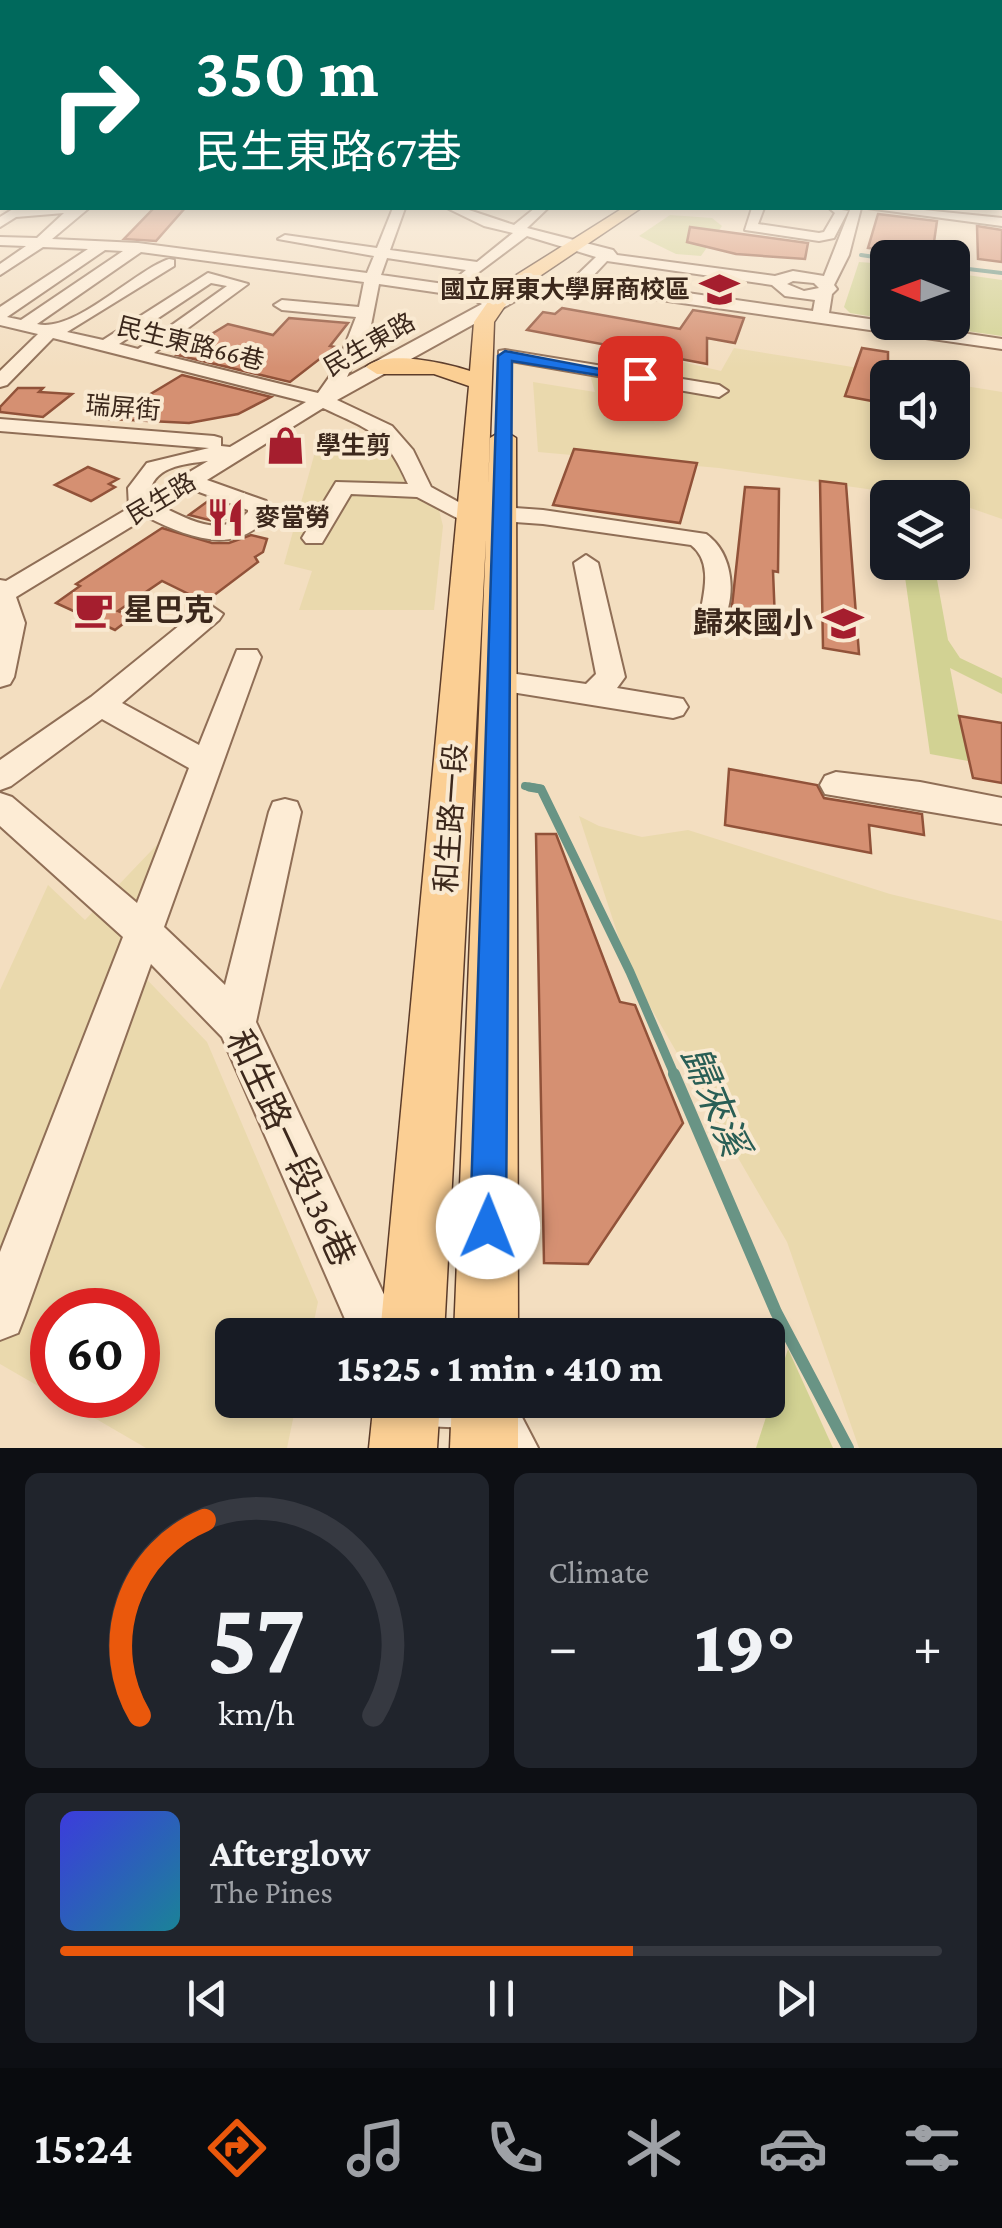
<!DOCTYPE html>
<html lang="en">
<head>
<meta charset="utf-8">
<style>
	:root { --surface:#171b24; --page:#20242c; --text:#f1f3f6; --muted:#9ea1a6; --line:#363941; --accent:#ea580c }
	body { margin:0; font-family:"Crimson Pro","Noto Sans TC",serif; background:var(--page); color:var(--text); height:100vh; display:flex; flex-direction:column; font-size:38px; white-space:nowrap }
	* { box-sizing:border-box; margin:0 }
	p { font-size:32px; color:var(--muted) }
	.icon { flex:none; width:55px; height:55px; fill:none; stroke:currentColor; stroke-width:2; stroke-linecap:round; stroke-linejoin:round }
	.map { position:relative; height:1448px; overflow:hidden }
	.details { display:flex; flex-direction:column; gap:25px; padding:25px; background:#0d0f14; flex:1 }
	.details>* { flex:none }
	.top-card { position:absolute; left:0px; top:0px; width:1002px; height:210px; box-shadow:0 5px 15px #0003; background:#00695c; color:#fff; overflow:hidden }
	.needle { width:65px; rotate:271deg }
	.fabs { position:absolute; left:870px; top:240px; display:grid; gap:20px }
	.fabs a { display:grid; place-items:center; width:100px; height:100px; border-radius:15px; background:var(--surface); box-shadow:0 5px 15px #0003; font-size:50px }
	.speed { position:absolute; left:30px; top:1288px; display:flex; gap:20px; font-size:50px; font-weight:700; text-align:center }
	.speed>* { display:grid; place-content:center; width:130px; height:130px; border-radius:50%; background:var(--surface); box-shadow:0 5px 15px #0003; line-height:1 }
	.speed .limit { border:15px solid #d22; background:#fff; color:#111 }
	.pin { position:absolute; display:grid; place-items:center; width:85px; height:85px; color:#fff; margin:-42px; border-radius:20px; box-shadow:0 5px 15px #0006 }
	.me { position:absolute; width:110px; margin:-55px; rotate:1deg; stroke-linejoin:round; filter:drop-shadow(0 0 8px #0008) }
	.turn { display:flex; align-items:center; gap:35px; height:210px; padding:0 30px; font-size:45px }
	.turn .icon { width:130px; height:130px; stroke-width:2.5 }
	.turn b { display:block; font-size:70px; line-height:85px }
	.big { font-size:75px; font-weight:800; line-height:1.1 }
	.details .tile { flex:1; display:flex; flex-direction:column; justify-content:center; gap:15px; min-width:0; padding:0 35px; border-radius:15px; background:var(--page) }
	.details .dial { align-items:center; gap:0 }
	.dial svg { height:260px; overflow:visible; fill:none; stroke:var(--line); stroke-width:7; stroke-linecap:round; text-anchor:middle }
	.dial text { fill:var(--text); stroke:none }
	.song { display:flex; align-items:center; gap:30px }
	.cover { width:120px; height:120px; border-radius:15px; background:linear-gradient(135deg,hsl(240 70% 55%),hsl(190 70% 35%)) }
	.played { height:10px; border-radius:5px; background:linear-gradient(90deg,var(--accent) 65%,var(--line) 65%) }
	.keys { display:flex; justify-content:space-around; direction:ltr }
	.heat { display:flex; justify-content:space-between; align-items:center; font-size:55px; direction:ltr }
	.details .tiles { flex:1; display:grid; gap:25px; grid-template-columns:1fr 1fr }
	.tile:last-child { grid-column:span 2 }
	.trip { position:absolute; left:215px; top:1318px; width:570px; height:100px; border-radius:15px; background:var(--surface); box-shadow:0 5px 15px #0003; font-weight:800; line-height:100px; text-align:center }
	.menu { display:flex; height:160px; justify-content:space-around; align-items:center; background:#090b0e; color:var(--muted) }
	.menu .icon { width:70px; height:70px }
	.menu .current { color:var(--accent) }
	.menu b { font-size:45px; color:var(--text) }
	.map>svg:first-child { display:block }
	.farmland { fill:#ead9ad }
	.green { fill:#d2d293 }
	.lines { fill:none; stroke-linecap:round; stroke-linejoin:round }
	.stream-far3 { stroke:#699485; stroke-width:4 }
	.stream-far2 { stroke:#699485; stroke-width:8 }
	.stream-far1 { stroke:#699485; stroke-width:9 }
	.stream { stroke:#699485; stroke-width:12 }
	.building { fill:#d59072; stroke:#915239; stroke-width:2.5 }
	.minor-casing { stroke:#8f6e56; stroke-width:4 }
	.major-casing { stroke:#5c3c2a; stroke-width:3 }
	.minor { fill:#fdecd5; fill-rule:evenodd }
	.major { fill:#fbcf94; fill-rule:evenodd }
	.route { fill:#1a73e8; stroke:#114b97; stroke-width:2.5 }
	.labels { text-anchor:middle; stroke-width:8; stroke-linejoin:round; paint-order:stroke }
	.far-poi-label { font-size:25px; font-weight:bold; fill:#3c281c; stroke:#f9e9d1; text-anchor:start }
	.far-street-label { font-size:25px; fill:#3c281c; stroke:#f9e9d1 }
	.poi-label { font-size:30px; font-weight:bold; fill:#3c281c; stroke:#f9e9d1; text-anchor:start }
	.street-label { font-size:30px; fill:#3c281c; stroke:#f9e9d1 }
	.near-street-label { font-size:35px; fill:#3c281c; stroke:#f9e9d1 }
	.near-water-label { font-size:38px; font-style:italic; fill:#295e55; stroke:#f9e9d1 }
</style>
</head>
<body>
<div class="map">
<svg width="1002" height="1448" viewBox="0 0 1002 1448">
	<rect width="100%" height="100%" fill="#f3dec0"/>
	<g class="farmland">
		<path d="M734,348L915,377L888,378V442H952L953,384L1002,392V519L953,502L952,498L923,497L719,468L538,452L533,382L595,392L590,375L657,382L653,355L721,371Z"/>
		<path d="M320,434L392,448L439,510L443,526L434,610H299L312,571L284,564Z"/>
		<path d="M195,805L132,964L207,1042L318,1302L311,1335H232V1400H297L287,1448H146L55,1395H138V1310H52V1394L0,1364V990L48,885L85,920Z"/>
		<path d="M579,816L599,826L642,837L688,830L890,894L1002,921V1448H859L787,1242L630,972Z"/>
	</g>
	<g class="green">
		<path d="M670,215L712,218L722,226L701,256L676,254L639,236Z"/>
		<path d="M859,262L887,264V319L850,313L844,307Z"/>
		<path d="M953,273L1002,280V336L910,323L952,322Z"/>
		<path d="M903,563H934L948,640L960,658L1002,678V694L950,668L968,761L930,754Z"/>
		<path d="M788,1349L833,1448H756Z"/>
	</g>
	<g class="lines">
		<g class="stream-far3">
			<path d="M861,255L888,259"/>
			<path d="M960,268L1002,273"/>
		</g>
		<path class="stream-far2" d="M525,786L541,789"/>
		<path class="stream-far1" d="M529,787L541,789L630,972L675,1076"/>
		<path class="stream" d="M674,1074L776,1312L848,1448"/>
	</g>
	<g class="building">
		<path d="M154,208H185L156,241L124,239Z"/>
		<path d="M878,214L937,221L932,256L868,248Z"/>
		<path d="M977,226L1002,230V262L978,259Z"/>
		<path d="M690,227L808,243L805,259L736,254L687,242Z"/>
		<path d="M562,308L680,329L693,310L744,318L735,343L707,338V364L527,330L543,312L555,314Z"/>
		<path d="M289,318L348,323L330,346L335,347L290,382L177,355L228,324L273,335Z"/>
		<path d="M862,348L888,352V404L845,396Z"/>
		<path d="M182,375L271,397L238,414L189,423L109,419Z"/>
		<path d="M18,388H43L39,392L72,394L43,417L0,412V407Z"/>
		<path d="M574,449L697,463L680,523L553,505Z"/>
		<path d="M88,467L118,479L109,484L115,487L91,501L55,485Z"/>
		<path d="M820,481L846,484L859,654L823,648Z"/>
		<path d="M745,487L779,489L778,572L773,571L775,621L731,615Z"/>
		<path d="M208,501L220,504L242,512L217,522L189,515Z"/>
		<path d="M162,528L212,543H229L251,535L267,539L263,552L255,557L258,562L205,602L162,581L118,611L132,617L115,630L56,603L80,586L76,584Z"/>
		<path d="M959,716L1002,723V783L973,778Z"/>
		<path d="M729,769L817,785L824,798L922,814L924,835L869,825L871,853L725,825Z"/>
		<path d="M536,834H556L620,1002L635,1005L683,1123L588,1264L544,1263Z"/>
	</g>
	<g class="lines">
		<defs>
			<g id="minor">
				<path d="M2,177V185L0,186V178Z"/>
				<path d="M89,208L52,239L138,243L367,273L374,256L278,239L285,235L377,248L393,208H405L390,250L477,262L513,233L484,226L447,208H463L514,225L535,208H548L527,228L613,250L617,255L775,276L793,271L824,276L850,210L861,208L849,255L834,285L837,289L832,294L829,313L1002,339V349L591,290L572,280L596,257L527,236L463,284L455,279L466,270L387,258L381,275L472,288L495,298L518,290L526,295L337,400L392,426L413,450L431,487L462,504L543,510L706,534C734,554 737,597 721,626H703L699,620C703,595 714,563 691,545L543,524L457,518L417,497L351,494L322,543H306L302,538L336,482L408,484C385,432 372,431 323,408L207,480L266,501L271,513C238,557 189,538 147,517L16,597L25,623L14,677L10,684L0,687V580L6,581L129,508L128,488L147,463L209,448L0,431V419L214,436L221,438V446L230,447L306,402L53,338L7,385L0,387V371L38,334L0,325V307L88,249L43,247L0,275V264L26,246L0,245V237L37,238L64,213L16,217L0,227V217L13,209ZM105,250L123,251L21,320L7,317ZM141,252L364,282L359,307L282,300L274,305L282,310L356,317L337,366L318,393L154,353L248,284L208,273L103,340L67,332L174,266V260L169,259C132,272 75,333 37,324ZM607,261L772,285L785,296L815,300L813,311L590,279ZM793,281L814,283L819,288L804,291L787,284ZM211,283L227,286L138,349L119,344ZM379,284L468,297L482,304L347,377L371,325ZM208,461L149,496C152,466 184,464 208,461ZM191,489L248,510V512C222,538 191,521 163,507Z"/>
				<path d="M752,208H764L758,224L819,233L824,232L835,213L829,208L848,211L834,238L819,241L745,230Z"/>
				<path d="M867,208H904L1002,218V226Z"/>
				<path d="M505,350L719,385L728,391L719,397L499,359V351Z"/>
				<path d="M586,555L598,563L625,677L617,688L683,699L688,707L683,715L673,718L486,688L482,681L486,674L496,671L586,684L596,674L574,563Z"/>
				<path d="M210,605L223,614L219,620L122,703L199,745L237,650H257L261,657L164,927L225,985L269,812L273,802L285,799L297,802L301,812L256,1022L403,1335H352L222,1037L151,964L25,1315L18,1333L0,1340V1252L123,937L0,826V793L12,797L137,903L189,768L102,719L11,786L0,790V760L91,697L201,608Z"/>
				<path d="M836,772L920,782L1002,798V824L825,794L820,785L825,776Z"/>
				<path d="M397,1400H513L538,1448H481L470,1428L423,1426L404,1419Z"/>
			</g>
			<g id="major">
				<path d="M623,208H641L513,294L494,322L488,489L490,438L503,430L516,438L518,1335H454L486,539L444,1335H380L469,386L434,374H377L366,367C385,349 446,363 470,371L474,322L499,286Z"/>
				<path d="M374,1400H440L437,1448H369Z"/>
				<path d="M452,1400H518V1448H450Z"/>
			</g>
		</defs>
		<use href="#minor" class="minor-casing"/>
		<use href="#major" class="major-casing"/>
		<use href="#minor" class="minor"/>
		<use href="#major" class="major"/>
	</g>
	<linearGradient id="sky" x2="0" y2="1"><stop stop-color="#8dbbd4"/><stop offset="0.45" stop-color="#faf0e3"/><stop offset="1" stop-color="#faf0e3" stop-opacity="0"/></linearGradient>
	<rect width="1002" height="368" fill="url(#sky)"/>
	<path class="route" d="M505,351L647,378L640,382L512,361L506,1227L501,1239L488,1245L476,1239L470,1227L498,356Z"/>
	<defs>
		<symbol id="university-bare" viewBox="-9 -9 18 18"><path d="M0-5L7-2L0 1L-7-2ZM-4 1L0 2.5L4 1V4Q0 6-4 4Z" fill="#a51e2e" stroke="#f9e9d1" stroke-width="2.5" paint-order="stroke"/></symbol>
		<symbol id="shop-bare" viewBox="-9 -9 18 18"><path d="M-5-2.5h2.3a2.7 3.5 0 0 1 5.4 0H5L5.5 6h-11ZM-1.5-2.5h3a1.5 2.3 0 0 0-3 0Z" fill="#a51e2e" stroke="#f9e9d1" stroke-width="2.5" paint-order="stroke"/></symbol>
		<symbol id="restaurant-bare" viewBox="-9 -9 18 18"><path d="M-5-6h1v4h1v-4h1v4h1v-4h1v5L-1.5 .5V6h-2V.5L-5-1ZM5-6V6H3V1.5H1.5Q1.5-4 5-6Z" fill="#a51e2e" stroke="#f9e9d1" stroke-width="2.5" paint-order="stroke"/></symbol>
		<symbol id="cafe-bare" viewBox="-9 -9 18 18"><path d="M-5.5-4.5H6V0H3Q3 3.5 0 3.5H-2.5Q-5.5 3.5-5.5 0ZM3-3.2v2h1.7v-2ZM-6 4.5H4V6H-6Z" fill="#a51e2e" stroke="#f9e9d1" stroke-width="2.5" paint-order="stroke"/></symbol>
		<symbol id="school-bare" viewBox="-9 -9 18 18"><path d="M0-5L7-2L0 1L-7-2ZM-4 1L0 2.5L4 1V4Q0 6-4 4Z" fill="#a51e2e" stroke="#f9e9d1" stroke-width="2.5" paint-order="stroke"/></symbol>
	</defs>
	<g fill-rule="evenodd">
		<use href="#university-bare" x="692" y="262" width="55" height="55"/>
		<use href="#shop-bare" x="258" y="418" width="55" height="55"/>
		<use href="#restaurant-bare" x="198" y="490" width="55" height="55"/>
		<use href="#cafe-bare" x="66" y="582" width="55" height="55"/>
		<use href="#school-bare" x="816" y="596" width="55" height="55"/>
	</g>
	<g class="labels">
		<g class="far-poi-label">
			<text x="690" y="298" text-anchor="end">國立屏東大學屏商校區</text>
			<text x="316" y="454">學生剪</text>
			<text x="255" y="526">麥當勞</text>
		</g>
		<g class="far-street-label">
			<text transform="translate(191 343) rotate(14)" y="9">民生東路66巷</text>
			<text transform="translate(369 344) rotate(-30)" y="9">民生東路</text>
			<text transform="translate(123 407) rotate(5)" y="9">瑞屏街</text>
			<text transform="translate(161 498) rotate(-31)" y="9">民生路</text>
		</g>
		<g class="poi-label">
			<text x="124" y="620">星巴克</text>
			<text x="813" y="633" text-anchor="end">歸來國小</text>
		</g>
		<g class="street-label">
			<text transform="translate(451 818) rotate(-86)" y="10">和生路一段</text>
		</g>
		<g class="near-street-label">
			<text transform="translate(291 1148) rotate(65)" y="12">和生路一段136巷</text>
		</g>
		<g class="near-water-label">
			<text transform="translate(715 1101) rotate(67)" y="13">歸來溪</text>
		</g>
	</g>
</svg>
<div class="fabs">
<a><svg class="needle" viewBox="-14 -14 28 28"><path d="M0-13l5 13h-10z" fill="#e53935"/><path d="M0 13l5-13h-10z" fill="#9ea1a6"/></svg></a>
<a><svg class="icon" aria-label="sound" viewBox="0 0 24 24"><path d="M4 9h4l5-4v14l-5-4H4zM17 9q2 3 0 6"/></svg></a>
<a><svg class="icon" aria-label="layers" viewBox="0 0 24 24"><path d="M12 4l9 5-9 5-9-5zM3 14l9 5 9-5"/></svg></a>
</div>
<div class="speed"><div class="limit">60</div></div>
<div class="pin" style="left:640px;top:378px;background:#d93025"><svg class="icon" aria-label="arrive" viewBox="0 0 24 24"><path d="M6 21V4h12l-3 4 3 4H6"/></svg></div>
<svg class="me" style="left:488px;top:1227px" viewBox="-20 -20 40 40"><circle r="19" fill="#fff"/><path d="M0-13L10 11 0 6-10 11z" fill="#1a73e8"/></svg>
<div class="trip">15:25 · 1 min · 410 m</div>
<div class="top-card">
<div class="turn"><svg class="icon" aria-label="right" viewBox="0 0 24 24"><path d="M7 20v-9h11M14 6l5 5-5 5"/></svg><div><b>350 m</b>民生東路67巷</div></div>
</div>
</div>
<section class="details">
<div class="tiles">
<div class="tile dial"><svg viewBox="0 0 100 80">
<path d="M14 69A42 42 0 1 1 86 69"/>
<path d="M14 69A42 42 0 0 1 34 9" stroke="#ea580c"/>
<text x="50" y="56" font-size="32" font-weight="700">57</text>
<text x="50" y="72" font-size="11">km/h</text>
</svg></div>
<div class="tile"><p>Climate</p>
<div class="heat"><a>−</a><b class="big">19°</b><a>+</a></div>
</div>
<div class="tile">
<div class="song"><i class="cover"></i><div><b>Afterglow</b><p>The Pines</p></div></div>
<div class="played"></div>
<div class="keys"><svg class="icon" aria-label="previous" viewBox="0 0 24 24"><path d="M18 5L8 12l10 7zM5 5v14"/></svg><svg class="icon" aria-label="pause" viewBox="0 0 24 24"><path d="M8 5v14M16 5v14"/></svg><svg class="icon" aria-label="next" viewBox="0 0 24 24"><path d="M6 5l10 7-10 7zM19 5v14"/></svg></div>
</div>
</div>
</section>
<nav class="menu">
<b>15:24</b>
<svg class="icon current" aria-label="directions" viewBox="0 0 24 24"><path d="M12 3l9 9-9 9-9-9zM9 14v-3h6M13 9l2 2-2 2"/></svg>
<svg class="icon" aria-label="music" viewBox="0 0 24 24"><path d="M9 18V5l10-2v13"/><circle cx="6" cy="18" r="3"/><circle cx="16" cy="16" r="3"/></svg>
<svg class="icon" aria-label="phone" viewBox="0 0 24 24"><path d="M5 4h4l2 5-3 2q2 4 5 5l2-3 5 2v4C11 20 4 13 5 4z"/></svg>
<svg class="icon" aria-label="climate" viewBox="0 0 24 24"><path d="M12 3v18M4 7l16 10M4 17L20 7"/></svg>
<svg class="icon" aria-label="car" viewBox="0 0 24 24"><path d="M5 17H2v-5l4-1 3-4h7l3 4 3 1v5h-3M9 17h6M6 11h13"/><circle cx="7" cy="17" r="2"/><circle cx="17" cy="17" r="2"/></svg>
<svg class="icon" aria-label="filters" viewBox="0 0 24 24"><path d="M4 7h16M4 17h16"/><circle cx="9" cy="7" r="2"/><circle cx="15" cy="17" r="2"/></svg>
</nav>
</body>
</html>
